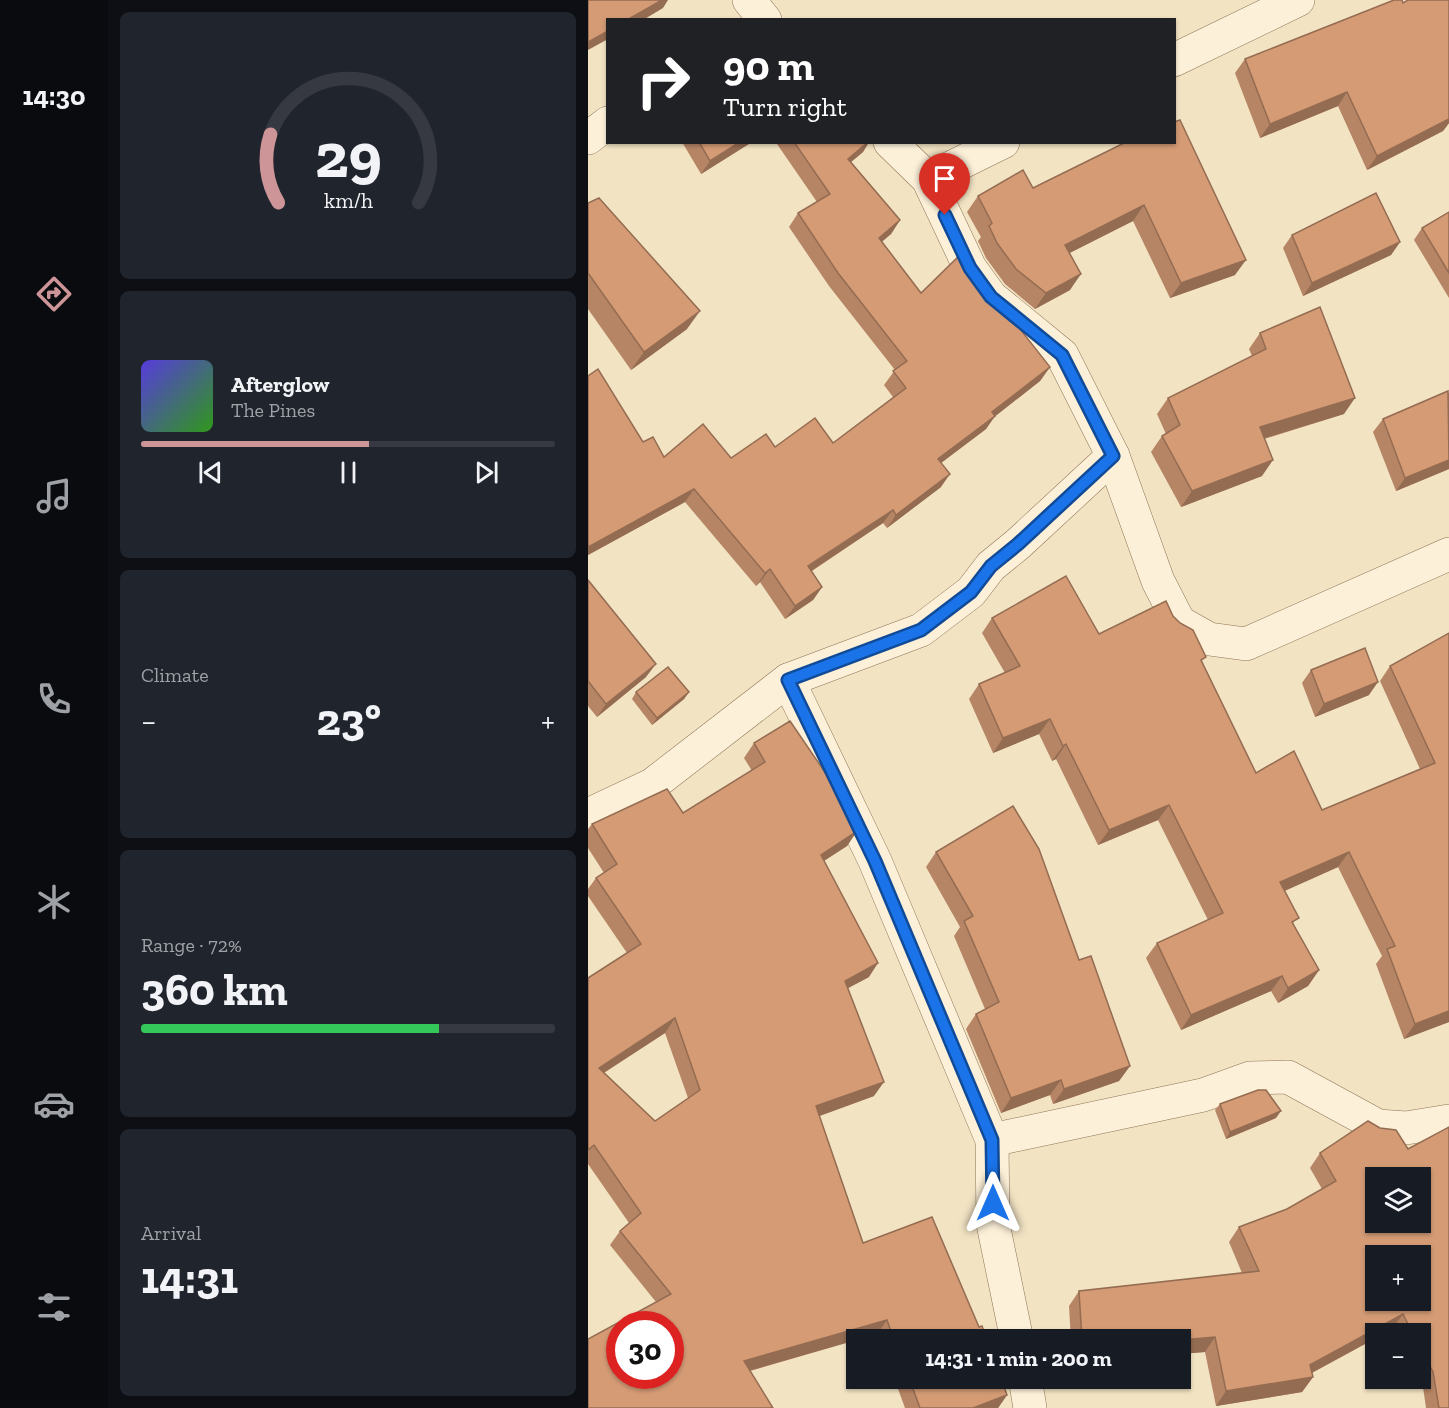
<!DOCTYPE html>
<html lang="en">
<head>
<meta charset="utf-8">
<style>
	:root { --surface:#171b24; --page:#20242c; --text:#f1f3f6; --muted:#9ea1a6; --line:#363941; --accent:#ce9598 }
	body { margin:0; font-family:"Zilla Slab",serif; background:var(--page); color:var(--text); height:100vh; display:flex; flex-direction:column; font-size:22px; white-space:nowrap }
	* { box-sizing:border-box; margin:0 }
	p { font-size:20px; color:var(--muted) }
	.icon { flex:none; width:33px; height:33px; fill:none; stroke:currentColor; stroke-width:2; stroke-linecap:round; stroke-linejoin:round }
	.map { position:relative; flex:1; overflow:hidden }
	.drawer { display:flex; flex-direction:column; gap:12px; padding:12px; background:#0d0f14; width:480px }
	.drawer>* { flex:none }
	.banner { position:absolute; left:18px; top:18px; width:570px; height:126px; border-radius:0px; box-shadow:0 2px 4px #0004; background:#202124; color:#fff; overflow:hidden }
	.fabs { position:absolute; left:777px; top:1167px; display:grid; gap:12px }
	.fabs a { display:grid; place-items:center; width:66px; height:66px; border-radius:0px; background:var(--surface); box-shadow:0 2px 4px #0004; font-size:30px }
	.speed { position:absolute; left:18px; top:1311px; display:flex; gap:12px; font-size:30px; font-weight:700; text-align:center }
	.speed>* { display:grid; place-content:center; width:78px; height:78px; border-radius:50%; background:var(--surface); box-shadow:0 2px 4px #0004; line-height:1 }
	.speed .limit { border:9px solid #d22; background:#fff; color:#111 }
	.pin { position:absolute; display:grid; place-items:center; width:51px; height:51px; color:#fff; margin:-62px -26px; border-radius:50% 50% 50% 0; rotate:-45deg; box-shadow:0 0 6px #0007 }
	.pin .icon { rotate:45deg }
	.me { position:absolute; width:66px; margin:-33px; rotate:0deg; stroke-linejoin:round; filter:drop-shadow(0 0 4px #0008) }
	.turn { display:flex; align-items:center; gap:21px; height:126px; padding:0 18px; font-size:27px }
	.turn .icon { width:78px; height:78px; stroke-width:2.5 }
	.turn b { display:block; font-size:42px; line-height:51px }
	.big { font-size:45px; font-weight:800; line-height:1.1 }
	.drawer .card { flex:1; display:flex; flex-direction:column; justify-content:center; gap:9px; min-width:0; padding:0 21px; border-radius:9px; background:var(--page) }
	.drawer .dial { align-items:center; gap:0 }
	.dial svg { height:156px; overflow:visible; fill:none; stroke:var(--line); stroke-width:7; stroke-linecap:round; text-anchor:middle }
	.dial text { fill:var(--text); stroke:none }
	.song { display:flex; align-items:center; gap:18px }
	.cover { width:72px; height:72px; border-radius:9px; background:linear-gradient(135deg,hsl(250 70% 55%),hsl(110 70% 35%)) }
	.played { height:6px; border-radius:3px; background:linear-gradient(90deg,var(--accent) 55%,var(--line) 55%) }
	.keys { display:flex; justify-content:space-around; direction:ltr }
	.heat { display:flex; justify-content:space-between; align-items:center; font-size:33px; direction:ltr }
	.charge { height:9px; border-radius:4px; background:linear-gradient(90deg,#34c759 72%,var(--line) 0) }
	.trip { position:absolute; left:258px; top:1329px; width:345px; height:60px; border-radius:0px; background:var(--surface); box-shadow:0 2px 4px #0004; font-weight:800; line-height:60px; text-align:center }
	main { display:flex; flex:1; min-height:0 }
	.tabs { display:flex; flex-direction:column; width:108px; justify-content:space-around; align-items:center; background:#090b0e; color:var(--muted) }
	.tabs .icon { width:42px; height:42px }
	.tabs .active { color:var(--accent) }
	.tabs b { font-size:27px; color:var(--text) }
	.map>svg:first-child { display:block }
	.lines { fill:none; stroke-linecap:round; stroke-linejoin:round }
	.minor-casing { stroke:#8f7458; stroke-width:34 }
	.minor { stroke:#fcf0d8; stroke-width:33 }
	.wall { fill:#b68565; fill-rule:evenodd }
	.shaded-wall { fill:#946c52 }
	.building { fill:#d49b75; stroke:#946c52; stroke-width:1.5; fill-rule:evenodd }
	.route-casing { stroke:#114b97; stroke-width:15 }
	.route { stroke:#1a73e8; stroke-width:10 }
</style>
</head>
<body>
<main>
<nav class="tabs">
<b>14:30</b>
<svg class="icon active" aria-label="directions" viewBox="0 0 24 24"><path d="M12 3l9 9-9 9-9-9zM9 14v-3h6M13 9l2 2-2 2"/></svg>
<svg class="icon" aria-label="music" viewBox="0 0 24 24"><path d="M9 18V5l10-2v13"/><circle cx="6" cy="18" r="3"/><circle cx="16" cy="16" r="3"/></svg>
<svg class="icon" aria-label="phone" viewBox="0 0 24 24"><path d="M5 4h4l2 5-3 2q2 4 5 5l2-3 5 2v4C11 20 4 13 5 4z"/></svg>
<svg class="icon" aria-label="climate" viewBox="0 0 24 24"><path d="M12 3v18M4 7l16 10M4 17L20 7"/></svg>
<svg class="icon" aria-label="car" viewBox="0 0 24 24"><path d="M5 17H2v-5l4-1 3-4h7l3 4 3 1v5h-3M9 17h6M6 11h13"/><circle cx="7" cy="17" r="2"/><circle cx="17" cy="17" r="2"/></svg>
<svg class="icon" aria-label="filters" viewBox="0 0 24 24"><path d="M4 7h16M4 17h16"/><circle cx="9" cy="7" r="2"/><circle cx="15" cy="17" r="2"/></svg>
</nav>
<section class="drawer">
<div class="card dial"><svg viewBox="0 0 100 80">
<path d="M14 69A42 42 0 1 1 86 69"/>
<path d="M14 69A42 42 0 0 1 10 34" stroke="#ce9598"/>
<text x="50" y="56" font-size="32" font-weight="700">29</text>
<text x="50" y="72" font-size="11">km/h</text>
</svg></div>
<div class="card">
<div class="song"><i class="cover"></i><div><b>Afterglow</b><p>The Pines</p></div></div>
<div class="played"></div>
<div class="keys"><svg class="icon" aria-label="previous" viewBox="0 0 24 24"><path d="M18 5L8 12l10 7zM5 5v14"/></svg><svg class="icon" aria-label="pause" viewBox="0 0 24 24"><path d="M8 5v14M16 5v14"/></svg><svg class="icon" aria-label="next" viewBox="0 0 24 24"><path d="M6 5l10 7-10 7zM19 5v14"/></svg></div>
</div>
<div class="card"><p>Climate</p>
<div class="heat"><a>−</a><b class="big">23°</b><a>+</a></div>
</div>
<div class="card"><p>Range · 72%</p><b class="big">360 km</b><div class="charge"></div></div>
<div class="card"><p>Arrival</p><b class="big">14:31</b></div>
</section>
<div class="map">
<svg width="861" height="1408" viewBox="0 0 861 1408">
	<rect width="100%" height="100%" fill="#f2e3c3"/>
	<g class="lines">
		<defs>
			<g id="minor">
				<path d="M161,0L177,20"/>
				<path d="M586,60L710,0"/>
				<path d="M0,138L20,123"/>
				<path d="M302,142L340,179L382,268L403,297L474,355L525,456L570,581L591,622L621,639L658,644L861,554"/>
				<path d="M340,179L415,142"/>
				<path d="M200,680L287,861L404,1140L405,1224L429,1340"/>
				<path d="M0,815L64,785L200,680L333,630L383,592L403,566L430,544L525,456"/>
				<path d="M404,1140L615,1095L662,1078L700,1077L790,1126L818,1128L861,1121"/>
				<path d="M437,1378L442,1408"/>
			</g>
		</defs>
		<use href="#minor" class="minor-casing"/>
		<use href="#minor" class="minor"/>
	</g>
	<g class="wall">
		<path d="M861,0V123L855,131L779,170L750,106L672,138L647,73L657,59L815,3Z"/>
		<path d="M94,142H164L113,174Z"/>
		<path d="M190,142H281L275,152L263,162L312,220L303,234L293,242L333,293L397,295L462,367L452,381L407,416L398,429L353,463V487L299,528L295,523L224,571L234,587L225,600L197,619L172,582L168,586L97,502L0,555V376L55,442L76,457L143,458L187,447L245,443L305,397L296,385L307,370L241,286L201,227L210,213L229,202L189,144Z"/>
		<path d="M524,149L647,275L582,298L545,221L481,253L482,290L447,309L417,284L398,258L390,241L393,237L379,212L390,196L445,188Z"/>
		<path d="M0,203L99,329L43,370L0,309Z"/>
		<path d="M861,212V298L826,240L834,228Z"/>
		<path d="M704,235L812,242L803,255L715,296L695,248Z"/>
		<path d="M672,333L756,414L676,439L674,476L593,507L563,452L574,436L578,434L569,414L580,398L664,356L661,349Z"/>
		<path d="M861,393V469L808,491L785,432L795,419Z"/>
		<path d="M0,580L58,677L9,717L0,706Z"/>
		<path d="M585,616L614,662L668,773L734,810L832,769L792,681L802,666L861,633V1022L816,1039L788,964L794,956L750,867L696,891L706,925L731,970L720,986L690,1003L683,991L593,1030L558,958L569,943L620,920L570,820L510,845L468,759L464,761L451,734L405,753L381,699L391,684L417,673L394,633L404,618L511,634Z"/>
		<path d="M723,670L781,695L727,717L714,683Z"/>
		<path d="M48,692H101L96,699L64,725L44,699Z"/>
		<path d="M166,743L269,831L259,846L236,861L281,977L260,988L286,1096L231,1116L275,1243L391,1327L399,1340H291L289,1334L162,1371L68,1302L22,1245L32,1231L41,1223L0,1164V978L39,953L0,896V889L8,878L16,873L0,848V829L4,824L95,813L164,771L156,758ZM77,1033L100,1098L67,1121L16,1073Z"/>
		<path d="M348,852L491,960L542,1066L531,1081L465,1104L462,1095L413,1113L378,1029L388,1014L397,1009L366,936L372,927L338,867Z"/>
		<path d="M632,1104L688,1118L638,1139L627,1110Z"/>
		<path d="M780,1121L861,1408H838L835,1387L830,1378H832V1334H807L804,1329L796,1334H788V1338L724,1373L725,1377L714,1392L628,1406L617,1352L592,1354V1340H483L481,1306L491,1291L654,1273L641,1242L651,1227L699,1209L734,1189L722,1168L732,1153Z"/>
		<path d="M306,1378H413L419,1395L410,1408H317Z"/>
	</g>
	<g class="shaded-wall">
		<path d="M74,0H80L75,8L55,20H39Z"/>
		<path d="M20,31V39L0,50V42Z"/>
		<path d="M759,92L750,106L672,138L682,124Z"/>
		<path d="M861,115V123L855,131L779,170L789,156Z"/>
		<path d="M152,142H164L113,174L122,161Z"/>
		<path d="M280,142H281L275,152L251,172L260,159Z"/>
		<path d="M556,205L545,221L466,261L477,245Z"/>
		<path d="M312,220L303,234L282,252L291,238Z"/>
		<path d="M812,242L803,255L715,296L724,283Z"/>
		<path d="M658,260L647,275L582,298L593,283Z"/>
		<path d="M493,274L482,290L447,309L458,293Z"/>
		<path d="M112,311L99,329L43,370L56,352Z"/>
		<path d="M462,367L452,381L400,422L407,416L398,429L341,472L350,459L404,412Z"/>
		<path d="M767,398L756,414L661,443L672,427Z"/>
		<path d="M685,460L674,476L593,507L604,491Z"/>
		<path d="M861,460V469L808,491L817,478Z"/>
		<path d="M362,474L353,487L299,528L308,515Z"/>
		<path d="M106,489L97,502L0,555V547Z"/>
		<path d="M305,510L295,523L211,579L220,566Z"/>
		<path d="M182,569L172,582L168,586L177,573Z"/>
		<path d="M234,587L225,600L197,619L207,606Z"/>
		<path d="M68,664L58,677L9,717L18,704Z"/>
		<path d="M790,682L781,695L727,717L736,704Z"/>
		<path d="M101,692L96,699L64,725L69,718Z"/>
		<path d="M462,719L451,734L405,753L415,738Z"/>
		<path d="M478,744L468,759L464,761L475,746Z"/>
		<path d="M581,805L570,820L510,845L521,830Z"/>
		<path d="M269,831L259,846L223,869L233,855Z"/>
		<path d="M761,852L750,867L681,898L692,882Z"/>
		<path d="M290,963L281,977L247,995L257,981Z"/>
		<path d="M731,970L720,986L690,1003L700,988Z"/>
		<path d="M694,976L683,991L593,1030L603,1015Z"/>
		<path d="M861,1011V1022L816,1039L827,1024Z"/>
		<path d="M87,1018L77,1033L1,1082L11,1068Z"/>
		<path d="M542,1066L531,1081L465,1104L476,1089Z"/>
		<path d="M473,1080L462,1095L413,1113L423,1098Z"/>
		<path d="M296,1082L286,1096L218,1121L228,1106Z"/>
		<path d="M693,1111L688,1118L638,1139L642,1132Z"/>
		<path d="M815,1314L804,1329L796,1334H788V1338L714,1378L725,1377L714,1392L628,1406L638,1391L722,1365Z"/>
		<path d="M299,1320L289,1334L146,1375L156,1361Z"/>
		<path d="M627,1337L617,1352L592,1354V1340Z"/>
		<path d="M419,1395L410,1408H385Z"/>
	</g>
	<g class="building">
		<path d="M0,0H74L39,20H20V31L0,42Z"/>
		<path d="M806,0H814L815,3L820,0H861V119L789,156L759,92L682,124L657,59Z"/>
		<path d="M592,120L658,260L593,283L556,205L477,245L493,274L458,293L428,269L409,243L401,226L404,223L390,196L435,170L445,188L524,149L538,142H586V122Z"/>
		<path d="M111,142H152L122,161Z"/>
		<path d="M206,142H280L260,159L312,220L291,238L333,293L371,256L397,295L421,315L462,367L404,412L407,416L350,459L362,474L308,515L305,510L220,566L234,587L207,606L182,569L177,573L106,489L0,547V376L10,369L55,442L65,437L76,457L115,424L143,458L178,434L187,447L227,418L245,443L318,388L305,371L319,361L250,273L210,213L242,194Z"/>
		<path d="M788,193L812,242L724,283L704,235Z"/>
		<path d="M11,198L112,311L56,352L0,273V203Z"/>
		<path d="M861,212V273L834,228Z"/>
		<path d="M732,307L767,398L672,427L685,460L604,491L574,436L592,425L580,398L678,349L672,333Z"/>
		<path d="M860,391L861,460L817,478L795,419Z"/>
		<path d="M478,576L511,634L578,601L585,616L592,623L605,630L618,657L613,660L668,773L706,751L734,810L847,763L802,666L861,633V1011L827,1024L799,949L807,946L761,852L692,882L711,918L704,922L731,970L700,988L694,976L603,1015L569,943L635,913L581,805L521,830L478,744L475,746L462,719L415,738L391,684L432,666L404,618Z"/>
		<path d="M0,580L68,664L18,704L0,681Z"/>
		<path d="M777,648L790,682L736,704L723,670Z"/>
		<path d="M80,667L101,692L69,718L48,692Z"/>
		<path d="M202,721L247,787L269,831L233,855L290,963L257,981L296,1082L228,1106L275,1243L344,1217L391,1327L394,1326L399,1340H306L299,1320L156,1361L185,1408H0V1339L83,1294L32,1231L53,1213L6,1145L0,1150V978L53,944L8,878L29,864L4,824L79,789L95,813L177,762L166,743ZM87,1018L112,1090L67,1121L11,1068ZM32,1324H82V1376H32Z"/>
		<path d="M425,806L451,849L491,960L503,956L542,1066L476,1089L473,1080L423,1098L388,1014L411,1002L376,921L385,916L348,852Z"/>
		<path d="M670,1090H678L693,1111L642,1132L632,1104Z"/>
		<path d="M780,1121L792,1128L808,1130L820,1149L861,1127V1408H851L845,1372L832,1348V1334H825L815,1314L722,1365L725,1377L638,1391L627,1337L592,1340H494L491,1291L671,1271L651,1227L699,1209L748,1181L732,1153ZM788,1178H832V1222H788ZM788,1256H832V1300H788Z"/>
		<path d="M321,1378H413L419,1395L385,1408H332Z"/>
	</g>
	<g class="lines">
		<defs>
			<path id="route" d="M357,215L382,268L403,297L474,355L525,456L430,544L403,566L383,592L333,630L200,680L287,861L404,1140L405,1203"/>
		</defs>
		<use href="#route" class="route-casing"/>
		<use href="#route" class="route"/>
	</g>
</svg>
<div class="fabs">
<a><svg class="icon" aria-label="layers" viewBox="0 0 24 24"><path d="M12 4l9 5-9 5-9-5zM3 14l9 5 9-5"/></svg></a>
<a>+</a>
<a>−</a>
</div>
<div class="speed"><div class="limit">30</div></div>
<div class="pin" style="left:357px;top:215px;background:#d93025"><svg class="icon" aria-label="arrive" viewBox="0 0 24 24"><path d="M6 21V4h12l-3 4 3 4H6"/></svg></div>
<svg class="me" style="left:405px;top:1203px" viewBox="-20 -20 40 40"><path d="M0-17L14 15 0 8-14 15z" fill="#1a73e8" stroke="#fff" stroke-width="4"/></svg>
<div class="trip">14:31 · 1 min · 200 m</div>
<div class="banner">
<div class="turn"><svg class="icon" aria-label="right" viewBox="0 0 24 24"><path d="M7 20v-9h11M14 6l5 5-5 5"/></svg><div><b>90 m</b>Turn right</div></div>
</div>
</div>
</main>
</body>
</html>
